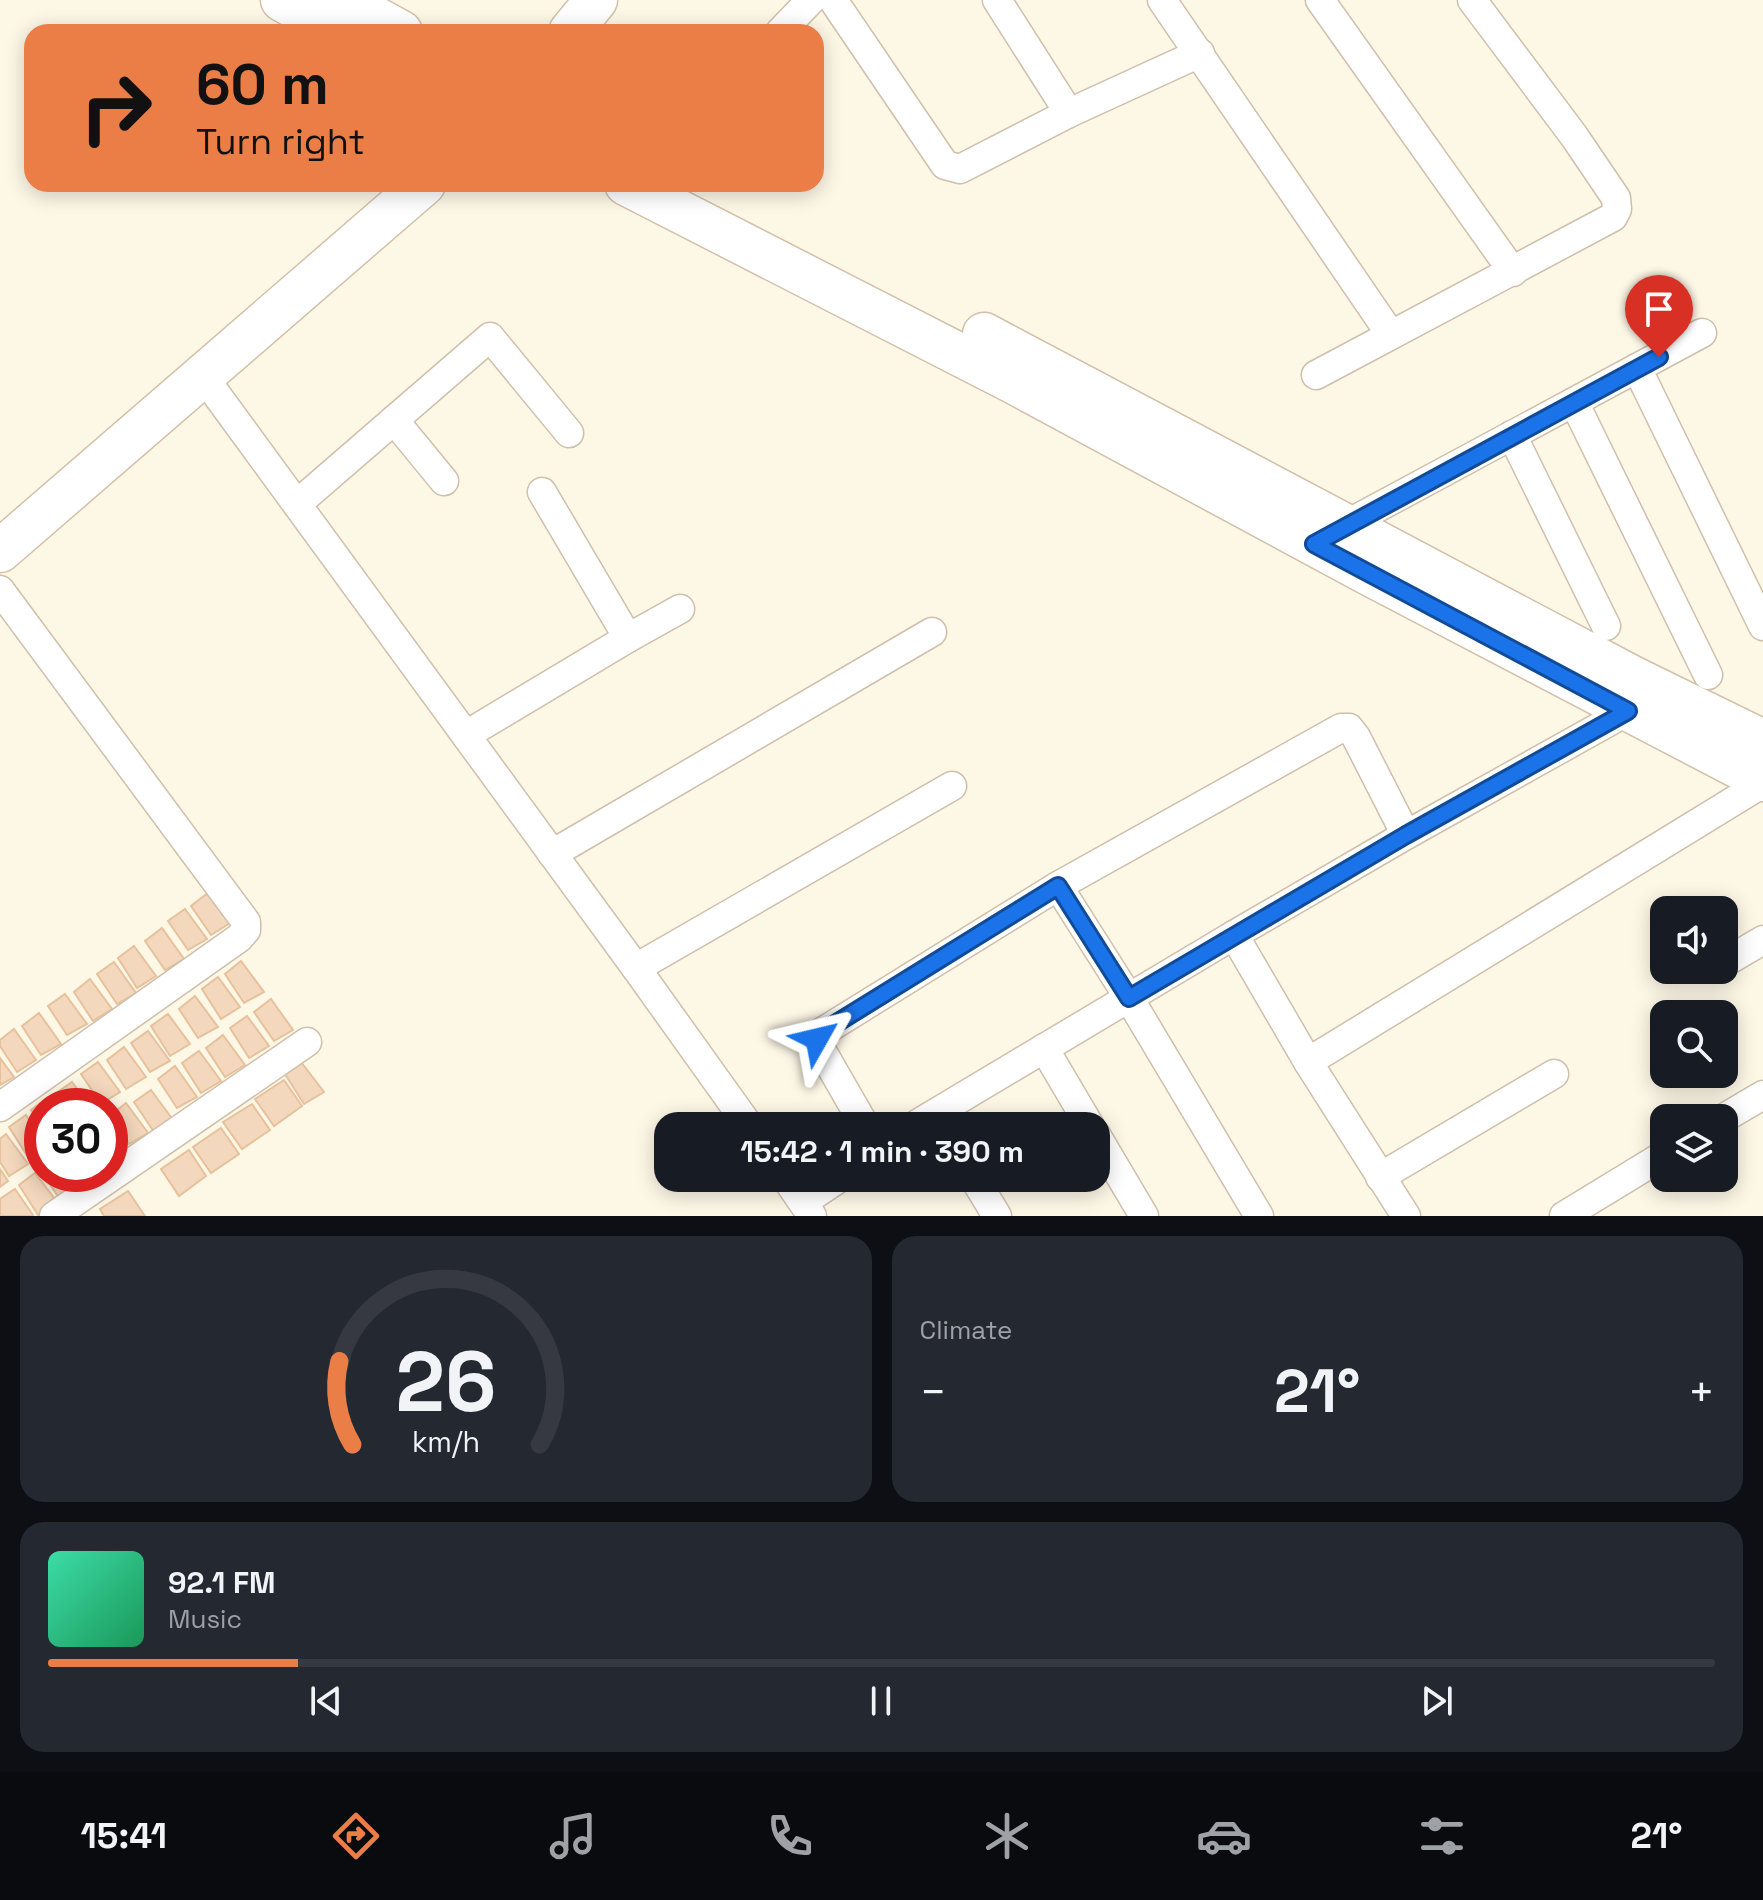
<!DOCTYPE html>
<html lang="en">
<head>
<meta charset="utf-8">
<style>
	:root { --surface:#171b24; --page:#242831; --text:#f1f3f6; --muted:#9ea1a6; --line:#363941; --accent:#eb7d47 }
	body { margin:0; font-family:"Space Grotesk",sans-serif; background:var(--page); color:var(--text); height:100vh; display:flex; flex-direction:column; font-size:30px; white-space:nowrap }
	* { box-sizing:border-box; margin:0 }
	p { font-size:26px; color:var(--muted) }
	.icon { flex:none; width:44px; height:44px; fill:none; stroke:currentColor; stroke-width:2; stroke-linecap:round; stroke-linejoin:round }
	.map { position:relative; height:1216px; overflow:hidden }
	.side { display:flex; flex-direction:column; gap:20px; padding:20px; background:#0d0f14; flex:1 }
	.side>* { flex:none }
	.banner { position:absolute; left:24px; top:24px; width:800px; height:168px; border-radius:24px; box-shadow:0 4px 20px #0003; background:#eb7d47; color:#111; overflow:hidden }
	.tools { position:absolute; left:1650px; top:896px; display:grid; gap:16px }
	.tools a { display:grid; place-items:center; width:88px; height:88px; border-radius:16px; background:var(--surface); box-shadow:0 4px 20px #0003; font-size:40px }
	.speed { position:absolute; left:24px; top:1088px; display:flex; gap:16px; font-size:40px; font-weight:700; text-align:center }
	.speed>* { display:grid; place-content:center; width:104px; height:104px; border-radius:50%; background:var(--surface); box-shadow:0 4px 20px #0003; line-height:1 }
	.speed .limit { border:12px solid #d22; background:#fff; color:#111 }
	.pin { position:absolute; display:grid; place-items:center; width:68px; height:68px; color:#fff; margin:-82px -34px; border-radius:50% 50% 50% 0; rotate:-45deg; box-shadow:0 0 8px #0007 }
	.pin .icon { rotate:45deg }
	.me { position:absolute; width:88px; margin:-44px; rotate:53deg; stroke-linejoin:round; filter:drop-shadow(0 0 6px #0008) }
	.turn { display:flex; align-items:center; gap:28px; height:168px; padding:0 40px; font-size:36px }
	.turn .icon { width:104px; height:104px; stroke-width:2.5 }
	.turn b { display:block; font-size:56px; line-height:68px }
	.big { font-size:60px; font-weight:700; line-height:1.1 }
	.side .tile { flex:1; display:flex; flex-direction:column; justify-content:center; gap:12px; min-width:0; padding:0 28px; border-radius:24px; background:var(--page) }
	.side .dial { align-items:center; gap:0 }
	.dial svg { height:208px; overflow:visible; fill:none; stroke:var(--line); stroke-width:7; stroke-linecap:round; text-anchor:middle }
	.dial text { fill:var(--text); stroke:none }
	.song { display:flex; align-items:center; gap:24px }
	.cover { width:96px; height:96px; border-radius:12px; background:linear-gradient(135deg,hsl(160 70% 55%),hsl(150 70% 35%)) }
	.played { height:8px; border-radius:4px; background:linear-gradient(90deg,var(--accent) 15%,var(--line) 15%) }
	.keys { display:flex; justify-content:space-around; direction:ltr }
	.heat { display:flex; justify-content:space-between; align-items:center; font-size:44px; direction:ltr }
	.side .tiles { flex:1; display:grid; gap:20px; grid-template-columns:1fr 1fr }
	.tile:last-child { grid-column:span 2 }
	.trip { position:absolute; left:654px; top:1112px; width:456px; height:80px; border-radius:24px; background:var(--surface); box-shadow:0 4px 20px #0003; font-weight:700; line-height:80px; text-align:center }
	.tab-bar { display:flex; height:128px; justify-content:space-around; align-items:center; background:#090b0e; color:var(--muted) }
	.tab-bar .icon { width:56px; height:56px }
	.tab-bar .selected { color:var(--accent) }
	.tab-bar b { font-size:36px; color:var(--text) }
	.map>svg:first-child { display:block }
	.building { fill:#f4d8bd; stroke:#e7c19c; stroke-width:2 }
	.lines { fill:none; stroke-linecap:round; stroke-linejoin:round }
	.street-casing { stroke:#cfbfab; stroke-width:31 }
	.secondary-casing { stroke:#d3c0a9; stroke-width:45 }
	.street { stroke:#fff; stroke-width:28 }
	.secondary { stroke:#fff; stroke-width:42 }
	.route-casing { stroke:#114b97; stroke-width:20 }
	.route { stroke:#1a73e8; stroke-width:14 }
</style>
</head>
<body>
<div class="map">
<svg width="1763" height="1216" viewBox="0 0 1763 1216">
	<rect width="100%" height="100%" fill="#fdf7e6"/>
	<g class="building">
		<path d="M208,893L230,923L211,935L191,906Z"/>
		<path d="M185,909L207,939L188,950L168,921Z"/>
		<path d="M162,928L184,959L165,970L145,941Z"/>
		<path d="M134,946L156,976L137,988L118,958Z"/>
		<path d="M241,961L264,992L244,1003L225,974Z"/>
		<path d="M114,962L136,993L117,1004L97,974Z"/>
		<path d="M218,977L240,1007L221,1019L202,989Z"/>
		<path d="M90,979L112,1009L93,1021L74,992Z"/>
		<path d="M65,994L87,1024L67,1035L48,1006Z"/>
		<path d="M195,996L218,1027L198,1038L179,1009Z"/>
		<path d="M271,999L293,1030L274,1041L254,1012Z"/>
		<path d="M39,1013L61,1044L41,1055L22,1026Z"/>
		<path d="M168,1014L190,1044L170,1056L151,1026Z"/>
		<path d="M247,1016L269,1046L249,1058L230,1028Z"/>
		<path d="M14,1029L36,1060L17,1072L0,1046V1040Z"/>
		<path d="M148,1031L170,1061L150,1072L131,1043Z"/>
		<path d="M223,1035L245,1065L225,1077L206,1048Z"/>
		<path d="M124,1047L146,1077L126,1089L107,1060Z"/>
		<path d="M199,1051L221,1081L201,1093L182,1063Z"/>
		<path d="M0,1058L14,1077L0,1085Z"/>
		<path d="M98,1062L120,1092L101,1104L81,1074Z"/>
		<path d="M301,1062L324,1092L304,1104L285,1074Z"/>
		<path d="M175,1066L197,1097L177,1108L158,1079Z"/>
		<path d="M284,1080L302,1106L274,1126L255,1099Z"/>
		<path d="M72,1082L90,1106H63L55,1094Z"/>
		<path d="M151,1090L173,1120L154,1132L134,1102Z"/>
		<path d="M47,1098L53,1106H42V1127L31,1110Z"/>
		<path d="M126,1103L148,1133L129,1144L110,1116Z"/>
		<path d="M252,1104L270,1130L242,1149L223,1122Z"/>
		<path d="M26,1115L42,1137V1148L28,1157L9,1127Z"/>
		<path d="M221,1128L239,1154L211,1173L193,1147Z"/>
		<path d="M110,1130L125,1150L110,1159Z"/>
		<path d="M6,1134L28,1164L9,1176L0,1162V1139Z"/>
		<path d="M189,1150L206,1176L179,1196L161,1169Z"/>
		<path d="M0,1169L8,1181L0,1187Z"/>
		<path d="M35,1173L58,1203L38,1215L19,1185Z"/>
		<path d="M43,1174H70L79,1186L59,1198Z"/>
		<path d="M15,1189L33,1215L31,1216H0V1199Z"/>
		<path d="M128,1191L145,1216H104L100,1209Z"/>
	</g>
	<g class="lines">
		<defs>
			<g id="street">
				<path d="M833,0L945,165L960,169L1069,113"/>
				<path d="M997,0L1069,113L1200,53"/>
				<path d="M1162,0L1391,335"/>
				<path d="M1320,0L1513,272"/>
				<path d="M780,32L811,0"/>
				<path d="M1637,368L1763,626"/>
				<path d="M1316,375L1613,217L1617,209L1616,198L1574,136L1472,0"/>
				<path d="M203,376L636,968L749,1126"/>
				<path d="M1574,402L1708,675"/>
				<path d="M394,420L444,481"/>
				<path d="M1512,435L1606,626"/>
				<path d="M297,504L490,337L569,433"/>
				<path d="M1336,530L1702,333"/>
				<path d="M0,590L246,922V930L239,938L0,1107"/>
				<path d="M628,638L680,609"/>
				<path d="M466,735L628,638L542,492"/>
				<path d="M552,854L932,632"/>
				<path d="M1058,886L1129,998L1259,1216"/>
				<path d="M1724,963L1763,940"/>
				<path d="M636,968L952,786"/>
				<path d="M1044,1048L1090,1126"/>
				<path d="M1308,1062L1763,783"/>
				<path d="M1724,1118L1763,1095"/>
				<path d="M865,1126L819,1046V1034L1058,886L1341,728H1349L1356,737L1406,835"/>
				<path d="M914,1126L1234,935"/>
				<path d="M1096,1135L1144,1216"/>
				<path d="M1380,1177L1554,1074"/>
				<path d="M786,1178L812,1216"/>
				<path d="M974,1178L997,1216"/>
				<path d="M803,1202L839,1178"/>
				<path d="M54,1216L307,1042"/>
				<path d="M1406,1216L1308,1062L1234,935L1406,835L1628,711"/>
				<path d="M1564,1216L1664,1155"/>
			</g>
			<g id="secondary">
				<path d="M282,0L340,32"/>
				<path d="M343,0L401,32"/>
				<path d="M570,32L596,0"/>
				<path d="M626,184L1013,382L1367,573L1763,780"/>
				<path d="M984,334L1632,677L1763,741"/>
				<path d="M0,551L424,184"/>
			</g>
		</defs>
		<use href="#street" class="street-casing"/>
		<use href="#secondary" class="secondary-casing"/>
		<use href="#street" class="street"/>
		<use href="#secondary" class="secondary"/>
	</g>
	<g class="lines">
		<defs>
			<path id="route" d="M817,1039L819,1034L1058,886L1129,998L1406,835L1628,711L1314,544L1659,357"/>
		</defs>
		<use href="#route" class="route-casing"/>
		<use href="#route" class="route"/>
	</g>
</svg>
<div class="tools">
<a><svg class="icon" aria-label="sound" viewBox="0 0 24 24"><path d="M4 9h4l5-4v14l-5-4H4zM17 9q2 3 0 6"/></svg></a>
<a><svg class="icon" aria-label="search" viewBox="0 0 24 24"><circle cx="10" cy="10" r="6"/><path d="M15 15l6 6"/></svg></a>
<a><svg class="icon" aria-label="layers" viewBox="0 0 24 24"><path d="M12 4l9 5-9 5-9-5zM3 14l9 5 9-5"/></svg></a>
</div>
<div class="speed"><div class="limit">30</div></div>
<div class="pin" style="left:1659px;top:357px;background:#d93025"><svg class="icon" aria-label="arrive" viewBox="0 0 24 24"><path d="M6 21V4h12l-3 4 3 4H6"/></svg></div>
<svg class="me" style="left:817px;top:1039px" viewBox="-20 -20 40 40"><path d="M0-17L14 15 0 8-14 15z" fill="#1a73e8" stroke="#fff" stroke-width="4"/></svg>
<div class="trip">15:42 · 1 min · 390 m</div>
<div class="banner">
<div class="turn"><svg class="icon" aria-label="right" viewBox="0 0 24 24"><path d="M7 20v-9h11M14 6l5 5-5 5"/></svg><div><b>60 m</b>Turn right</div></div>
</div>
</div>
<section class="side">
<div class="tiles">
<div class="tile dial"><svg viewBox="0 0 100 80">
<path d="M14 69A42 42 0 1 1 86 69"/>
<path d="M14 69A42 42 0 0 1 9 37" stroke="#eb7d47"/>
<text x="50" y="56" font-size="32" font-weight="700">26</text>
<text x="50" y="72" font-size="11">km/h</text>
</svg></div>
<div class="tile"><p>Climate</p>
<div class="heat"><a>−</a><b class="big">21°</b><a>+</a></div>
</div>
<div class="tile">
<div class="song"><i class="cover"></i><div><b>92.1 FM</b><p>Music</p></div></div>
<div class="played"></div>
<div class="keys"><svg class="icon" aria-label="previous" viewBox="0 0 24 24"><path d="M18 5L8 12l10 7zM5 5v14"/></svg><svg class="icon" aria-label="pause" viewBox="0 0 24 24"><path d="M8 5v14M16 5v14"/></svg><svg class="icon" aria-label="next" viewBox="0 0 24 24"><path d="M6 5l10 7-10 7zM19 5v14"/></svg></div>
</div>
</div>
</section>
<nav class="tab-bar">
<b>15:41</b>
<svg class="icon selected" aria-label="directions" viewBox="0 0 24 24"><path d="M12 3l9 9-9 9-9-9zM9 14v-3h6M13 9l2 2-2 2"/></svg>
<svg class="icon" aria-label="music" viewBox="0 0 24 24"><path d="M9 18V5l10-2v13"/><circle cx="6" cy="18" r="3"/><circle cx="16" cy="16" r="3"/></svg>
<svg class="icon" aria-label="phone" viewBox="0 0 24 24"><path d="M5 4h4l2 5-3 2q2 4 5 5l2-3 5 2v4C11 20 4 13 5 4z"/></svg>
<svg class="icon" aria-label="climate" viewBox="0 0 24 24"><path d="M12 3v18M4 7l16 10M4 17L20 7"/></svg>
<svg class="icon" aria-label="car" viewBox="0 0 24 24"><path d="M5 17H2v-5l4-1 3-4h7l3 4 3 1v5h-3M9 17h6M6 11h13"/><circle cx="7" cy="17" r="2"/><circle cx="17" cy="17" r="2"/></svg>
<svg class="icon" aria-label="filters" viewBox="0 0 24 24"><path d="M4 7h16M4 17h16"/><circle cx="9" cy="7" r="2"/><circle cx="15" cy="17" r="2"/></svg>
<b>21°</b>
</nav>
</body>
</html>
